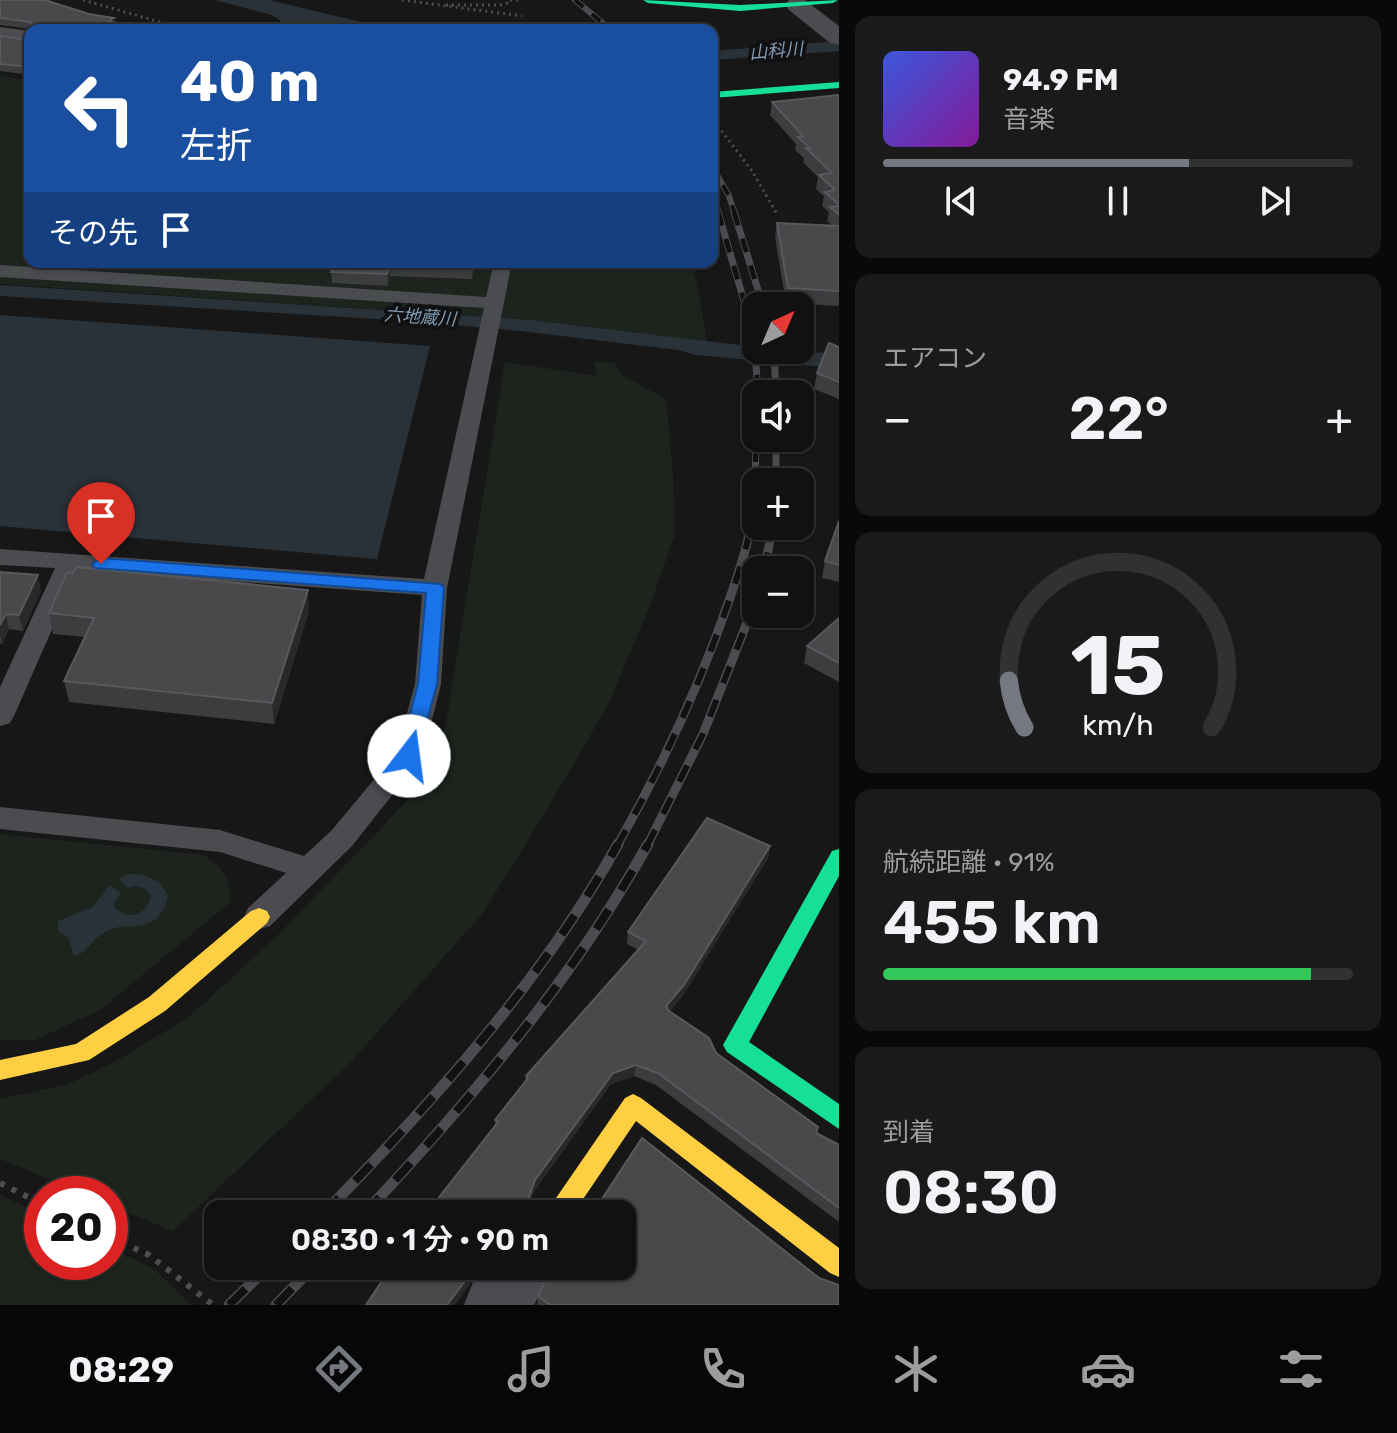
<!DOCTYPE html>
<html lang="ja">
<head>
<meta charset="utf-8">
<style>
	:root { --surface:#111; --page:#1a1a1a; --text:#f1f3f6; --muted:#9c9d9f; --line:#303131; --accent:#757880 }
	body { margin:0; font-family:Rubik,"Noto Sans JP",sans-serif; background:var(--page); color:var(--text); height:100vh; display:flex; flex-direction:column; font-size:30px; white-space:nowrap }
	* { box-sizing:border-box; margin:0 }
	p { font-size:26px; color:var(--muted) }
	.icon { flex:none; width:44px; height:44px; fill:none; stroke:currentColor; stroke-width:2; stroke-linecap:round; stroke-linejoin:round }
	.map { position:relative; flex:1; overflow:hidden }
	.side { display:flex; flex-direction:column; gap:16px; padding:16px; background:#090909; width:558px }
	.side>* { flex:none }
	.guide { position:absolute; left:24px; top:24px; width:694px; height:244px; border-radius:16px; box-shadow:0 2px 6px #0004,0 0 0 2px var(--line); background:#1a4fa0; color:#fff; overflow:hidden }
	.needle { width:52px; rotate:44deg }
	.controls { position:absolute; left:742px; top:292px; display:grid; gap:16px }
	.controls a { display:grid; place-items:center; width:72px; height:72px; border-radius:16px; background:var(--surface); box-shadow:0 2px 6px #0004,0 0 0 2px var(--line); font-size:40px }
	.speed { position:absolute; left:24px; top:1176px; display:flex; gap:16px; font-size:40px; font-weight:700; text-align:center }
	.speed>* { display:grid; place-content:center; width:104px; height:104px; border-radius:50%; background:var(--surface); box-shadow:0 2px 6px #0004,0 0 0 2px var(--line); line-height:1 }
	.speed .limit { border:12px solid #d22; background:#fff; color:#111 }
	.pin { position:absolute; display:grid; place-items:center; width:68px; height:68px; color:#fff; margin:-82px -34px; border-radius:50% 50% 50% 0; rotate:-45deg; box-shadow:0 0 8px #0007 }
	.pin .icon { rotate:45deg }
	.me { position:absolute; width:88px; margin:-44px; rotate:15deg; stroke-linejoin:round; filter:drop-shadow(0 0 6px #0008) }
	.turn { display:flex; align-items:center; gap:28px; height:168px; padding:0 24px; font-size:36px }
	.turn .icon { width:104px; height:104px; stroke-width:2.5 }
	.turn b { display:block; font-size:56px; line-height:68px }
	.then { display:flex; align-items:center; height:76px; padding:0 24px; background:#0003; gap:16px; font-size:30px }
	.big { font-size:60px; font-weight:600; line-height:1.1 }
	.side .tile { flex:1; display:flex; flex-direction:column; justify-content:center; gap:12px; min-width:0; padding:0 28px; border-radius:16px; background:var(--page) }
	.side .dial { align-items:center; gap:0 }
	.dial svg { height:208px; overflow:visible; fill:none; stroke:var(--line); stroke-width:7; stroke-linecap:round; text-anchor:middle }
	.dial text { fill:var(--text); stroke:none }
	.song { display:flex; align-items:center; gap:24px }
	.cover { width:96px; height:96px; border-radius:12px; background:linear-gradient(135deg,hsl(230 70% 55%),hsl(290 70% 35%)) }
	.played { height:8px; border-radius:4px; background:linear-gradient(90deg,var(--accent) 65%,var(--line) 65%) }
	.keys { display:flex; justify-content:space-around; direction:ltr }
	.heat { display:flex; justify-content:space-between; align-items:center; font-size:44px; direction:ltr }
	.charge { height:12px; border-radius:6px; background:linear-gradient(90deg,#34c759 91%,var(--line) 0) }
	.trip { position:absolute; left:204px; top:1200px; width:432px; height:80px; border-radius:16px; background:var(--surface); box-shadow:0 2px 6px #0004,0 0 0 2px var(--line); font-weight:600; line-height:80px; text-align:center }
	.tab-bar { display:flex; height:128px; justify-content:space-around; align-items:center; background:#070707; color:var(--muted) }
	.tab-bar .icon { width:56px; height:56px }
	.tab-bar .current { color:var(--accent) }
	.tab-bar b { font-size:36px; color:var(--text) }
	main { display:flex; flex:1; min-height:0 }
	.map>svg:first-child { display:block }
	.green { fill:#1d241e }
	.water { fill:#2a3239 }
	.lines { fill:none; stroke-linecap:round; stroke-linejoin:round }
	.path-far1 { stroke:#4d4e52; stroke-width:3; stroke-dasharray:2 4; stroke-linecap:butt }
	.path { stroke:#4d4e52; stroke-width:6; stroke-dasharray:5 8; stroke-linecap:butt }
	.lane { fill:#4b4c50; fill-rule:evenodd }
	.street { fill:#4b4c50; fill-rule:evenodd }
	.fast { fill:#16e098; fill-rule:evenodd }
	.slow { fill:#ffcf43; fill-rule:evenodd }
	.rail-far3-casing { stroke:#4b4c4f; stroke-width:6 }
	.rail-far2-casing { stroke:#4b4c4f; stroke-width:7 }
	.rail-far1-casing { stroke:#4b4c4f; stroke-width:9 }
	.rail-casing { stroke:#4b4c4f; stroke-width:11 }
	.rail-far3 { stroke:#111113; stroke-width:4; stroke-dasharray:11; stroke-linecap:butt }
	.rail-far2 { stroke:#111113; stroke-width:5; stroke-dasharray:14; stroke-linecap:butt }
	.rail-far1 { stroke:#111113; stroke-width:6; stroke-dasharray:18; stroke-linecap:butt }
	.rail { stroke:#111113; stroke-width:8; stroke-dasharray:23; stroke-linecap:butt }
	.wall { fill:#3d3d3f }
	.shaded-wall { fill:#29292a }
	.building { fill:#49494c; stroke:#58595d; stroke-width:2 }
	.route { fill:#1a73e8; stroke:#114b97; stroke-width:2 }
	.labels { text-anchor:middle; stroke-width:8; stroke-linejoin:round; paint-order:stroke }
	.far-water-label { font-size:18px; font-style:italic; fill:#7f9bb3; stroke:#111113 }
</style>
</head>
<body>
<main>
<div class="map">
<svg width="839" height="1305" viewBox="0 0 839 1305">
	<rect width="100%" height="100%" fill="#171717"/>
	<g class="green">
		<path d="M0,76L30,80V262H693L707,341L531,320L0,284Z"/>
		<path d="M505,362L597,376L594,362L615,363L623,376L666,399L673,475L675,534L649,608L608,705L546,811L483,913L350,1063L173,1231L110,1205V1194H85L0,1159V1099L69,1084L118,1060L189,1017L280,933L407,801L431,761L446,723Z"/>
		<path d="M0,834L204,855C223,869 231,878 230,902L100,1010L35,1040H0Z"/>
		<path d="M0,1195L42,1215V1262H110V1248L154,1269L191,1305H0Z"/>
	</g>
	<g class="water">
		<path d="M215,0H269L394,30H328L301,25L282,30L273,28L281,21L272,15Z"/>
		<path d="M839,41V51L712,60V51Z"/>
		<path d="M0,285L531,320L756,347V350L831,353L825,367L696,355L678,350L521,331L410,321L0,296Z"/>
		<path d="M0,315L430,346L377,559L0,526Z"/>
		<path d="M129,874C148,874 160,879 168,896C157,941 127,917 103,933C91,940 88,953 74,956L68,937L58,931V921L93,907L110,885L121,893L114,903L115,908L123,914C137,918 147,910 151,897C147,887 138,884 128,888L118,879Z"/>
	</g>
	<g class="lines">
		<g class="path-far1">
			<path d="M83,0L188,30"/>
			<path d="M402,0L522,16"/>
			<path d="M510,0H518"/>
			<path d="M446,5H500L507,3L504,0"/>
			<path d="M718,126L752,171L777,214"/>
		</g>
		<g class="path">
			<path d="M0,1183L42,1204"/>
			<path d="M110,1237L149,1255L213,1305"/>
		</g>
		<path class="lane" d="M494,262H512L447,588L441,684L423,756L352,846L270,926L259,929L248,926L244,917L248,908L286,873L220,852L0,829V807L220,830L304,856L332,830L396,753L415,684L422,595L78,570L14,716L10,723L0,726V687L55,568L0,565V549L424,579L484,308L0,277V265L486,297Z"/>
		<g class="street">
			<path d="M789,0H805L839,26V45L830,43L789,10L785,5Z"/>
			<path d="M0,27L30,31V45L0,41Z"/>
			<path d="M485,1266H555L534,1305H464L473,1282Z"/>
		</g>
		<g class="fast">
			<path d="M643,0L740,5L838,0L833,3L740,11L648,3Z"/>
			<path d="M839,82V88L712,98V92Z"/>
			<path d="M839,849V876L749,1042L839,1104V1129L727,1052L723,1045L832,851Z"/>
		</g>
		<g class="slow">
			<path d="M259,908L267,911L270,917L267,923L165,1011L89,1060L0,1080V1060L76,1044L149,997L251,911Z"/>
			<path d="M633,1094L641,1098L839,1248V1277L830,1273L636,1121L573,1214H545L625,1098Z"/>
		</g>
		<defs>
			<g id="rail-far3">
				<path d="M575,0L611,30"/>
				<path d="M712,166L729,196L735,214"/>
				<path d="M712,190L719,214"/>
			</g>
			<g id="rail-far2">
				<path d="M718,212L754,335L758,394"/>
				<path d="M734,212L763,306"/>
				<path d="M774,350L776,394"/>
				<path d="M776,438V482"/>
				<path d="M755,490L756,438"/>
			</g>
			<g id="rail-far1">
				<path d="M764,570L773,526"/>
				<path d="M617,846C663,765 701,683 731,595C743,560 754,526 755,488"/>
				<path d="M647,846L703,734L756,600"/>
			</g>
			<g id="rail">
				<path d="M323,1214C433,1102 541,982 618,844"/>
				<path d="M364,1214C470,1100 572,981 648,844"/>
				<path d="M229,1305L269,1266"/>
				<path d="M276,1305L314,1266"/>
			</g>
		</defs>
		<use href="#rail-far3" class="rail-far3-casing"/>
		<use href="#rail-far2" class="rail-far2-casing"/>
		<use href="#rail-far1" class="rail-far1-casing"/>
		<use href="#rail" class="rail-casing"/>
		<use href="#rail-far3" class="rail-far3"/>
		<use href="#rail-far2" class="rail-far2"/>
		<use href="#rail-far1" class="rail-far1"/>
		<use href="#rail" class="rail"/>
	</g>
	<g class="wall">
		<path d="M0,0L114,22L31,29L0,25Z"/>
		<path d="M0,36L30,40V75L0,71Z"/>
		<path d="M839,95V306L786,303L775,237L777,223L832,225L827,221L829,212L822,206L824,196L816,189L818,177L803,162L804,158L795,150L796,144L770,115L772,102Z"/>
		<path d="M334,262H474L472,279L390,276L388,286L332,283L331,272Z"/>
		<path d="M839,347V399L814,389L817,373Z"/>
		<path d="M839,521V582L822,578L825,561Z"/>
		<path d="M0,572L41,591L23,631L9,629L2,644L0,643Z"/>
		<path d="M309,611L274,724L69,702L64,681L85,637L53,634L49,613Z"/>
		<path d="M839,618V682L804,663L807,646Z"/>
		<path d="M770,846L768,858L682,997L670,1011L716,1053L816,1134L839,1145V1222L656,1085L634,1076L611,1084L534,1191L529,1205L839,1305H537L538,1296L622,1266L426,1214L495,1126V1120L525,1081L526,1076L639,950L627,944L628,932Z"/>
	</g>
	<g class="shaded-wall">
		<path d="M390,264V276L388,286L387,274Z"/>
		<path d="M38,575L41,591L23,631L19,615Z"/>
		<path d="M308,590L309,611L274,724L272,703Z"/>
		<path d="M6,614L9,629L2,644L0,634V625Z"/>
		<path d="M770,846L768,858L682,997L664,1018L666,1006Z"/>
		<path d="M636,1065L634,1076L611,1084L534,1191L526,1214V1205L535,1180L613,1073Z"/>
		<path d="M476,1266H483L455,1305H447Z"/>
	</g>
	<g class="building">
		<path d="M0,0H45L89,14L114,18L109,21L147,30H31V22L0,18Z"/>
		<path d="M0,36L30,40V67L0,64Z"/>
		<path d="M839,95V205L825,192L835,190L819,175L832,173L806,148H810L798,137L803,136L772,102Z"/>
		<path d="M839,206V215L830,207Z"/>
		<path d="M777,223L839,226V291L788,288Z"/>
		<path d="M334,262H473L472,268L390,264L387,274L331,272Z"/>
		<path d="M829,343L839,347V382L817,373Z"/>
		<path d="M839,521V565L825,561Z"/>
		<path d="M76,567L308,590L272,703L64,681L94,618L49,613L67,572L73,573Z"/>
		<path d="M0,572L38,575L19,615L6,614L0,625Z"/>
		<path d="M839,618V663L807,646Z"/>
		<path d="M707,818L770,846L684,985L666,1006L669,1011L709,1038L716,1053L818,1127L816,1133L839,1145V1208L658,1073L636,1065L613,1073L535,1180L526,1205H598L642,1138L819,1278L839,1285V1305H550L538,1296L552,1266H622V1214H426L498,1122L495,1120L528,1078L526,1076L646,941L628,932Z"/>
		<path d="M392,1266H476L447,1305H366Z"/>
	</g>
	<path class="route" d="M101,558L441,584L444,588L437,684L416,761L409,763L399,756L418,684L426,593L95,568L92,564Z"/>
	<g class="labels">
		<g class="far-water-label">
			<text transform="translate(776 51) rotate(-5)" y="6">山科川</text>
			<text transform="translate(420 317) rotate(4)" y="6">六地蔵川</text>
		</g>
	</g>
</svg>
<div class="controls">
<a><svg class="needle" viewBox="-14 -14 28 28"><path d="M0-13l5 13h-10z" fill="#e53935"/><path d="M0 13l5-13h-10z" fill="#9c9d9f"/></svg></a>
<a><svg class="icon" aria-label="sound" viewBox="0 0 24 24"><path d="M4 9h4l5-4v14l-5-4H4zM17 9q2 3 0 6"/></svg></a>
<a>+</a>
<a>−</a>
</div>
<div class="speed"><div class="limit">20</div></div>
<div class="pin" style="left:101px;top:564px;background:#d93025"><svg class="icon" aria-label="arrive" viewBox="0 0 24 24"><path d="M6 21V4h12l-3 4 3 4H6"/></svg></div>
<svg class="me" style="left:409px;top:756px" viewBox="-20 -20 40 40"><circle r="19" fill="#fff"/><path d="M0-13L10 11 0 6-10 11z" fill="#1a73e8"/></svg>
<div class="trip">08:30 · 1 分 · 90 m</div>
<div class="guide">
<div class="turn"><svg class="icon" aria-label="left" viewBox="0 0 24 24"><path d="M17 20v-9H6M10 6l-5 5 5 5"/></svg><div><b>40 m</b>左折</div></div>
<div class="then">その先<svg class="icon" aria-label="arrive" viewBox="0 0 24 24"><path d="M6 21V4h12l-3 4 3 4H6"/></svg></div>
</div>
</div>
<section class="side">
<div class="tile">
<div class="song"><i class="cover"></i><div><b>94.9 FM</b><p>音楽</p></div></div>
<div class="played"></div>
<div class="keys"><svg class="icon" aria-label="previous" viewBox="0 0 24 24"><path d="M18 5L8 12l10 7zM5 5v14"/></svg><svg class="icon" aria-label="pause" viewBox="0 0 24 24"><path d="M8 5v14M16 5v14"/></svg><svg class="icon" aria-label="next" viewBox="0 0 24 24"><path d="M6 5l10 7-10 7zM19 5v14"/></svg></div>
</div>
<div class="tile"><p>エアコン</p>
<div class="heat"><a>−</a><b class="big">22°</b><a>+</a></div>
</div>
<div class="tile dial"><svg viewBox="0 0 100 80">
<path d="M14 69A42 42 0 1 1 86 69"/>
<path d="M14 69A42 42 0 0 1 8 51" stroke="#757880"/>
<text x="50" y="56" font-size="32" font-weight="700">15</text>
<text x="50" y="72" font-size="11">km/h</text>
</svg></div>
<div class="tile"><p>航続距離 · 91%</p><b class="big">455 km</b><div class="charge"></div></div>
<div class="tile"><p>到着</p><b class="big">08:30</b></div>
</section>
</main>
<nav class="tab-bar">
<b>08:29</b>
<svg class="icon current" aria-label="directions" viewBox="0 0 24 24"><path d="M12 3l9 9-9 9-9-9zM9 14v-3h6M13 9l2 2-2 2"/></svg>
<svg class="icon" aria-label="music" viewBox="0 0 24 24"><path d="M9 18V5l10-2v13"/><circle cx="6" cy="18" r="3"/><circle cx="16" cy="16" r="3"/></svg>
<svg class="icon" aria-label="phone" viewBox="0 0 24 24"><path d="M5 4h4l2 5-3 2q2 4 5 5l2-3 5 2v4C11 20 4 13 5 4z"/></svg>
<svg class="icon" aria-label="climate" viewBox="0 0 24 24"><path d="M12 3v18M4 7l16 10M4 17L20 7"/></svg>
<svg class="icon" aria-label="car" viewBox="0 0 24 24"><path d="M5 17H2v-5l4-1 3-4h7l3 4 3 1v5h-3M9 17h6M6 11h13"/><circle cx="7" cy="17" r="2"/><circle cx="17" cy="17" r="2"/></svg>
<svg class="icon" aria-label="filters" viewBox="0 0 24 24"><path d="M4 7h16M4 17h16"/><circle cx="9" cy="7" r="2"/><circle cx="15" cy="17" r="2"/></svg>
</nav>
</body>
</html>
